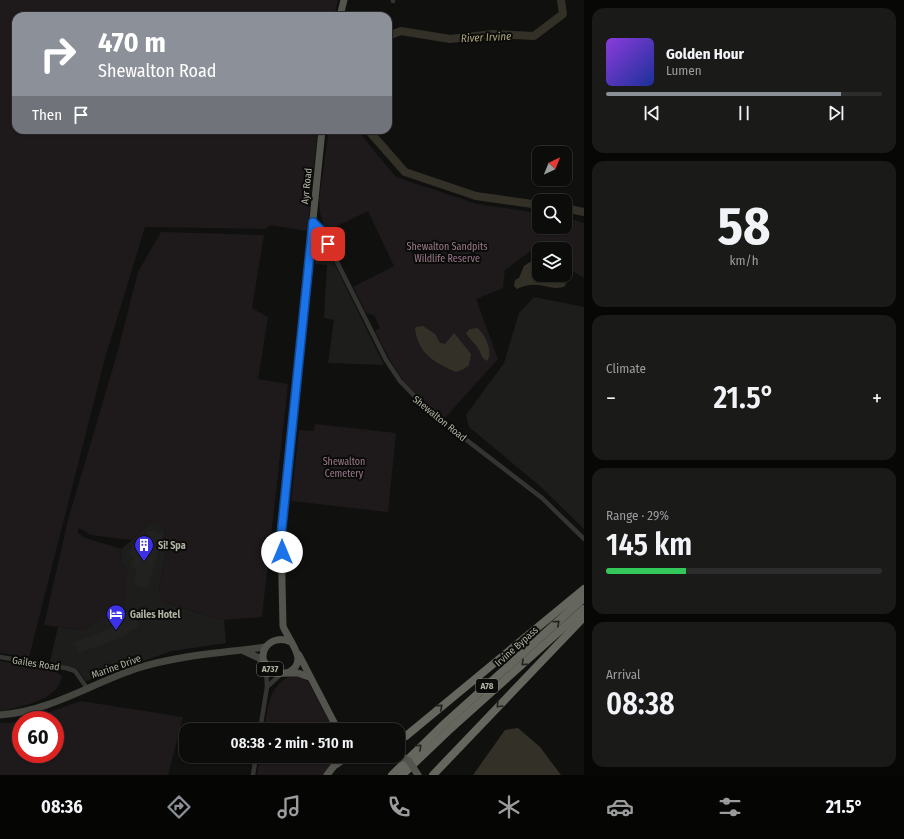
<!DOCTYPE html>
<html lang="en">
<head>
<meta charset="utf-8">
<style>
	:root { --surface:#0c0d0b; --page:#1a1b19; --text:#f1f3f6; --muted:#9a9c9d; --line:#2c2d2c; --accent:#8c9099 }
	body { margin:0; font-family:"Fira Sans Condensed",sans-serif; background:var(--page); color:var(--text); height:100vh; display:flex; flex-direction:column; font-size:15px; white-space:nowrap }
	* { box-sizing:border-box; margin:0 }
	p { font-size:13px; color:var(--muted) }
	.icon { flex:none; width:22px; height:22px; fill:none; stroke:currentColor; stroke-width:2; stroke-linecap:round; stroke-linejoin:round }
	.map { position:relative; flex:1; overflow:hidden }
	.panel { display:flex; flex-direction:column; gap:8px; padding:8px; background:#070706; width:320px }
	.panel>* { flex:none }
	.hud { position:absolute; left:12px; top:12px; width:380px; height:122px; border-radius:12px; box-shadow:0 1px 3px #0004,0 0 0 1px var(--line); background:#8c9099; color:#fff; overflow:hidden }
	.needle { width:26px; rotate:43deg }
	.tools { position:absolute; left:532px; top:146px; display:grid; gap:8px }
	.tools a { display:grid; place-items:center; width:40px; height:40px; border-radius:8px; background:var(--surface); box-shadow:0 1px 3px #0004,0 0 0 1px var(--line); font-size:20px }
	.speed { position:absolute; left:12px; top:711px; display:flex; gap:8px; font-size:20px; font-weight:700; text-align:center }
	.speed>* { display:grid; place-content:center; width:52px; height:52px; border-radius:50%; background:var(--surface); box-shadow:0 1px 3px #0004,0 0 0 1px var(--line); line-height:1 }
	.speed .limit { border:6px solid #d22; background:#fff; color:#111 }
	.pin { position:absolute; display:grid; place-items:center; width:34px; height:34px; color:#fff; margin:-17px; border-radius:8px; box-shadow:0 2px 6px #0006 }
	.me { position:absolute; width:44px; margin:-22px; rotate:0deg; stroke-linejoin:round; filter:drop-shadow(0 0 3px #0008) }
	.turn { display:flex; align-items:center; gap:14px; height:84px; padding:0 20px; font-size:18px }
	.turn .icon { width:52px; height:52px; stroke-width:2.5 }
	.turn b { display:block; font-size:28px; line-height:34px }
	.then { display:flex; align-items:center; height:38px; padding:0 20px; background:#0003; gap:8px; font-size:15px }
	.big { font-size:30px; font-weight:600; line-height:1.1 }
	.panel .widget { flex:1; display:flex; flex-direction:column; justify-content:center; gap:6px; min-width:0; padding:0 14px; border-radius:12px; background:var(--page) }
	.panel .dial { align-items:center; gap:0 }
	.dial b { font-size:52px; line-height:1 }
	.song { display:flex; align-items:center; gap:12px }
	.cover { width:48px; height:48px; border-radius:6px; background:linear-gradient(135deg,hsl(270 70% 55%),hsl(230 70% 35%)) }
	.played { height:4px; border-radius:2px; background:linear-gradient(90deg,var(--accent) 85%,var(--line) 85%) }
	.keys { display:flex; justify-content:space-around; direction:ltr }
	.heat { display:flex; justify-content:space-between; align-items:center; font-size:22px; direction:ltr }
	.charge { height:6px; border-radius:3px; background:linear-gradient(90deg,#34c759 29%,var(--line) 0) }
	.trip { position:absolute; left:179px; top:723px; width:226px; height:40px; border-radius:12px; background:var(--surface); box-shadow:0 1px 3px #0004,0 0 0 1px var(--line); font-weight:600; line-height:40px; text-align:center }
	.dock { display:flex; height:64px; justify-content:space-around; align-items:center; background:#050504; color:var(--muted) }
	.dock .icon { width:28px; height:28px }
	.dock .on { color:var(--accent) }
	.dock b { font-size:18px; color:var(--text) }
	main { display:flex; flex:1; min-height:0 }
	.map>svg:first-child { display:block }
	.built { fill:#1d1d1b }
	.green { fill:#1e191b }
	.water { fill:#333127 }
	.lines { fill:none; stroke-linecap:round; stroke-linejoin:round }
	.river { stroke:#333127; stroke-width:8 }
	.building { fill:#21221f }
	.street { stroke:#343531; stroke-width:4.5 }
	.secondary { stroke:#44453f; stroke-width:7 }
	.primary { stroke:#53544d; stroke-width:7 }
	.highway { stroke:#65665d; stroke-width:8 }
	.primary-bridge { stroke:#53544d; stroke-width:7 }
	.oneway { stroke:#22221f }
	.route-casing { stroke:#114b97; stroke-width:10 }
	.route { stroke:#1a73e8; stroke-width:7 }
	.labels { text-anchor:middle; stroke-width:4; stroke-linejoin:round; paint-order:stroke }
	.shield { fill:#0b0c0a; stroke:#7e8074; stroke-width:1 }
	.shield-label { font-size:9px; font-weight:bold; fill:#afb1a1 }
	.street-label { font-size:10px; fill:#afb1a1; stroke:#0b0c0a }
	.park-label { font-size:10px; fill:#9b798c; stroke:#0b0c0a }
	.poi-label { font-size:10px; font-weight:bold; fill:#afb1a1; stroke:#0b0c0a; text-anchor:start }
	.water-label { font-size:11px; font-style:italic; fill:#aba479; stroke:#0b0c0a }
</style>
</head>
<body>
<main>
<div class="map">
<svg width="584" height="775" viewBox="0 0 584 775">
	<rect width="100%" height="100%" fill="#10110f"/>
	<g class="built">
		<path d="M321,236L384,365L328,363L334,320L324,318L327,265L315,264L316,237Z"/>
		<path d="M534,297L584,307V529L540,486L469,427L466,415L504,363L519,313Z"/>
		<path d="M153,520L164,527L166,557L159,586L162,601L220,620H224L226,643L172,651L86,681L77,669L50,662L58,627L83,630L120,562L122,549Z"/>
	</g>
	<g class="green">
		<path d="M0,0H338L334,16H16V130H318L307,231L270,225L265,229L145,227L105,358L29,657L0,653Z"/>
		<path d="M329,130H357L396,177L477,204L539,213V227H565V217L584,223V278L565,267V249H539V255L530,251L505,270L503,288L476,299L498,359L444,419C430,406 414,394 403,380C391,364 383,347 375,331L380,328L374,315L366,313L353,287L394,266L368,211L327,231C321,220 319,211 319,199Z"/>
		<path d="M161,232L264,235L252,308L268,317L258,379L288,384L262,617L220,620L162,601L159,586L166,557L164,527L153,521L131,540L91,535L79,528L77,532L85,538L122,549L120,562L127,567L125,605L83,630L44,625L68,520L117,354L138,272Z"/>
		<path d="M315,424L396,433L388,512L291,501L299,430L314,431Z"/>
		<path d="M0,661L53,670L62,676C59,701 20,706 0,712Z"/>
		<path d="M291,676L302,677L309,683L334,730H264C268,709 268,685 291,676Z"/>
		<path d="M81,701L183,717L168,775H0V723L21,722V754H55V720H26Z"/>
		<path d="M260,756H337L324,775H257Z"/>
	</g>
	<g class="water">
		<path d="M533,260L539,261V275H565L567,280L565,286C551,293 539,278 517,289L514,286L515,280L519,278L524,266Z"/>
		<path d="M423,326L435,334L440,343L445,344L454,333L471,354L469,365L464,369L456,372C434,362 419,355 415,329L416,327Z"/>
		<path d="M477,328C485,333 494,354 487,361C481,358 482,355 479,350C476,344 470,340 466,333L470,329Z"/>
		<path d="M518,728L540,747L561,775H473L505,730Z"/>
	</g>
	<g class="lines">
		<g class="river">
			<path d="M388,36L401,31L450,39L493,34L534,36L563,14L561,0"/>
			<path d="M368,130L405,172L476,196L539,205"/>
			<path d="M565,208L584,212"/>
		</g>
	</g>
	<g class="building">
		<path d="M148,530L163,534L148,589L133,585L137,570L131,568L134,556L130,555L133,543L144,546Z"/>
		<path d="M132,610L139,627L127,632L129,635L79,653L75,642L118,625L115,617Z"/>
	</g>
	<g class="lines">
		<g class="street">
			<path d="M393,1V0"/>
			<path d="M313,223L321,230L386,360L400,381L430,412L542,498L584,539"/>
			<path d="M0,657L66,668L75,671L87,688"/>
			<path d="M267,687L282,673"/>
			<path d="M260,730L267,687L266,665"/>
			<path d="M253,775L256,756"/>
		</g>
		<g class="secondary">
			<path d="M244,651L259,658L265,663"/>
			<path d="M0,715C49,712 92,683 138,668C179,655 223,653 265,647"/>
		</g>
		<g class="primary">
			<path d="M340,16L344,0"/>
			<path d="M291,642C270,632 252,656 271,670C276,674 283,674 289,672C310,661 288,640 283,626L281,536L322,130"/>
			<path d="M299,655L338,730"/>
			<path d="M286,673H298L309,677"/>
			<path d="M327,775L334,766L349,756"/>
		</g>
		<g class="highway">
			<path d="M398,739L406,736L584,589"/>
			<path d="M392,775L442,726L584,598"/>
			<path d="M402,775L448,731L584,609"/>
			<path d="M433,775L584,617"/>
		</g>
		<path class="primary-bridge" d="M398,753L409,761L418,775"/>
	</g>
	<defs><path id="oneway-chevron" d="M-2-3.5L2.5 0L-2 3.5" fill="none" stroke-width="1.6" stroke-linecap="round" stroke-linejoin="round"/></defs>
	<g class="oneway">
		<use href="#oneway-chevron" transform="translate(557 623) rotate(-42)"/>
		<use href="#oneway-chevron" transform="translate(524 663) rotate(138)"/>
		<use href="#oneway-chevron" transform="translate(499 705) rotate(134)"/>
		<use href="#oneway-chevron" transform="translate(440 707) rotate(-40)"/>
		<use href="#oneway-chevron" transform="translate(419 747) rotate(-43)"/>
	</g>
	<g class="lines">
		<defs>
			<path id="route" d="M282,552L281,536L313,222L321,230L328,244"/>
		</defs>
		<use href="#route" class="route-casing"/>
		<use href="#route" class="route"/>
	</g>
	<defs>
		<symbol id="building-pin" viewBox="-11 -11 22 30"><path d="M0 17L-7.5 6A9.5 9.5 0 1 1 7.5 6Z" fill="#3b31e7" stroke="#0b0c0a"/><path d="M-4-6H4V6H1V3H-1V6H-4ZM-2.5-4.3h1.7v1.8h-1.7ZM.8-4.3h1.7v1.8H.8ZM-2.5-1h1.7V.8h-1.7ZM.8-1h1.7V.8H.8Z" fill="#fff"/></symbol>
		<symbol id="hotel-pin" viewBox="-11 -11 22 30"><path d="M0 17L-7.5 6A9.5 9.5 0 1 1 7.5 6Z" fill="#3b31e7" stroke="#0b0c0a"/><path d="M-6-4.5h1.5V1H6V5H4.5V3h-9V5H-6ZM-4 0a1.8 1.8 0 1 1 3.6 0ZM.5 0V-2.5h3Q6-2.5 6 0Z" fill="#fff"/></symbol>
	</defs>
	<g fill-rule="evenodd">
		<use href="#building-pin" x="133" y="534" width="22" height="30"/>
		<use href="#hotel-pin" x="105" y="603" width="22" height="30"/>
	</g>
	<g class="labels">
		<g class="shield">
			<rect x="257" y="662" width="26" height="14" rx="3"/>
			<rect x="476" y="679" width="22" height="14" rx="3"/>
		</g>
		<g class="shield-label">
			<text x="270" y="672">A737</text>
			<text x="487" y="689">A78</text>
		</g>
		<g class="street-label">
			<text transform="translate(306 186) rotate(-84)" y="4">Ayr Road</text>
			<text transform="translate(440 418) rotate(39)" y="4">Shewalton Road</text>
			<text transform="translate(516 646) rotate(-42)" y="4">Irvine Bypass</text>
			<text transform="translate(36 663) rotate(9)" y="4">Gailes Road</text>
			<text transform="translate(116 666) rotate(-20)" y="4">Marine Drive</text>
		</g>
		<g class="park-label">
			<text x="447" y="250">Shewalton Sandpits<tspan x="447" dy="12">Wildlife Reserve</tspan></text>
			<text x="344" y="465">Shewalton<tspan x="344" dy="12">Cemetery</tspan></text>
		</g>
		<g class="poi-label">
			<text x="158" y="549">Si! Spa</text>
			<text x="130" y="618">Gailes Hotel</text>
		</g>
		<g class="water-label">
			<text transform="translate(486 37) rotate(-3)" y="4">River Irvine</text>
		</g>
	</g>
</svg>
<div class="tools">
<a><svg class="needle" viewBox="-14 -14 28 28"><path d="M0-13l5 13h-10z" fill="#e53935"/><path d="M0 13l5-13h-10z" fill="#9a9c9d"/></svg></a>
<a><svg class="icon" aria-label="search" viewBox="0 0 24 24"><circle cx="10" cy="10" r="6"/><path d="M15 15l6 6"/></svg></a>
<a><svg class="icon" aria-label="layers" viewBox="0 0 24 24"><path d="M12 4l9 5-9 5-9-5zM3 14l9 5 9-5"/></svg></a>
</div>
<div class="speed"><div class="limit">60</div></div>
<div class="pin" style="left:328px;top:244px;background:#d93025"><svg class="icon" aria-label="arrive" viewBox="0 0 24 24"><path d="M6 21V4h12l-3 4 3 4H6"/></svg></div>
<svg class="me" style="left:282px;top:552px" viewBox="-20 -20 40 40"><circle r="19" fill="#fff"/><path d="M0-13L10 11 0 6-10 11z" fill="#1a73e8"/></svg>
<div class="trip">08:38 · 2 min · 510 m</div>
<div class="hud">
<div class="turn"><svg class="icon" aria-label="right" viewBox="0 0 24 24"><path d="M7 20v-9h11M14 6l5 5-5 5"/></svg><div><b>470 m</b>Shewalton Road</div></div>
<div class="then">Then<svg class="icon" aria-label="arrive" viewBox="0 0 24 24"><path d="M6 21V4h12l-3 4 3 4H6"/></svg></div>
</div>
</div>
<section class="panel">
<div class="widget">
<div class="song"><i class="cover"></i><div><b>Golden Hour</b><p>Lumen</p></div></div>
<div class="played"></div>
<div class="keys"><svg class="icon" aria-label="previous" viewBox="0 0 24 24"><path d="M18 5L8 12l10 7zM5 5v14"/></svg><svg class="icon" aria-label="pause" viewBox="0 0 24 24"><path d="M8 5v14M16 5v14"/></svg><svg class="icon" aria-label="next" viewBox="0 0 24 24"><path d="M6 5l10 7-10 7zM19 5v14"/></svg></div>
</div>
<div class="widget dial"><b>58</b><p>km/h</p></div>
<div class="widget"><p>Climate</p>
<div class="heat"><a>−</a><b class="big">21.5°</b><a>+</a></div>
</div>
<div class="widget"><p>Range · 29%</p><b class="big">145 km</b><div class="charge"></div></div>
<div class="widget"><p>Arrival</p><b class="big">08:38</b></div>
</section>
</main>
<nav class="dock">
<b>08:36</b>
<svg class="icon on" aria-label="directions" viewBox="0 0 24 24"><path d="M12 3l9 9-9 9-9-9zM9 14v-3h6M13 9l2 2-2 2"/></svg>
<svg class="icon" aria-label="music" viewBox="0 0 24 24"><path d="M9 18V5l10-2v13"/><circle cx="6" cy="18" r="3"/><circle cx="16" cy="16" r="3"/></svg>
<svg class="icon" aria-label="phone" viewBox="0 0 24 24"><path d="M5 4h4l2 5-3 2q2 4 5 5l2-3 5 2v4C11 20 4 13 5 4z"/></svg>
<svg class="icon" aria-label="climate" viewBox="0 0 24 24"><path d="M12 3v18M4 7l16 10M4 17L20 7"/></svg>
<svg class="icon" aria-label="car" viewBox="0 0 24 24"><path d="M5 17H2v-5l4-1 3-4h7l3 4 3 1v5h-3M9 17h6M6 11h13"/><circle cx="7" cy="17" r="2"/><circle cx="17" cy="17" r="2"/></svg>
<svg class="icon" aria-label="filters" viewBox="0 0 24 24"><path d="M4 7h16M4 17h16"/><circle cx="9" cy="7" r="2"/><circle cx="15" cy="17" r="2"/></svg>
<b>21.5°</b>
</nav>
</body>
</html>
